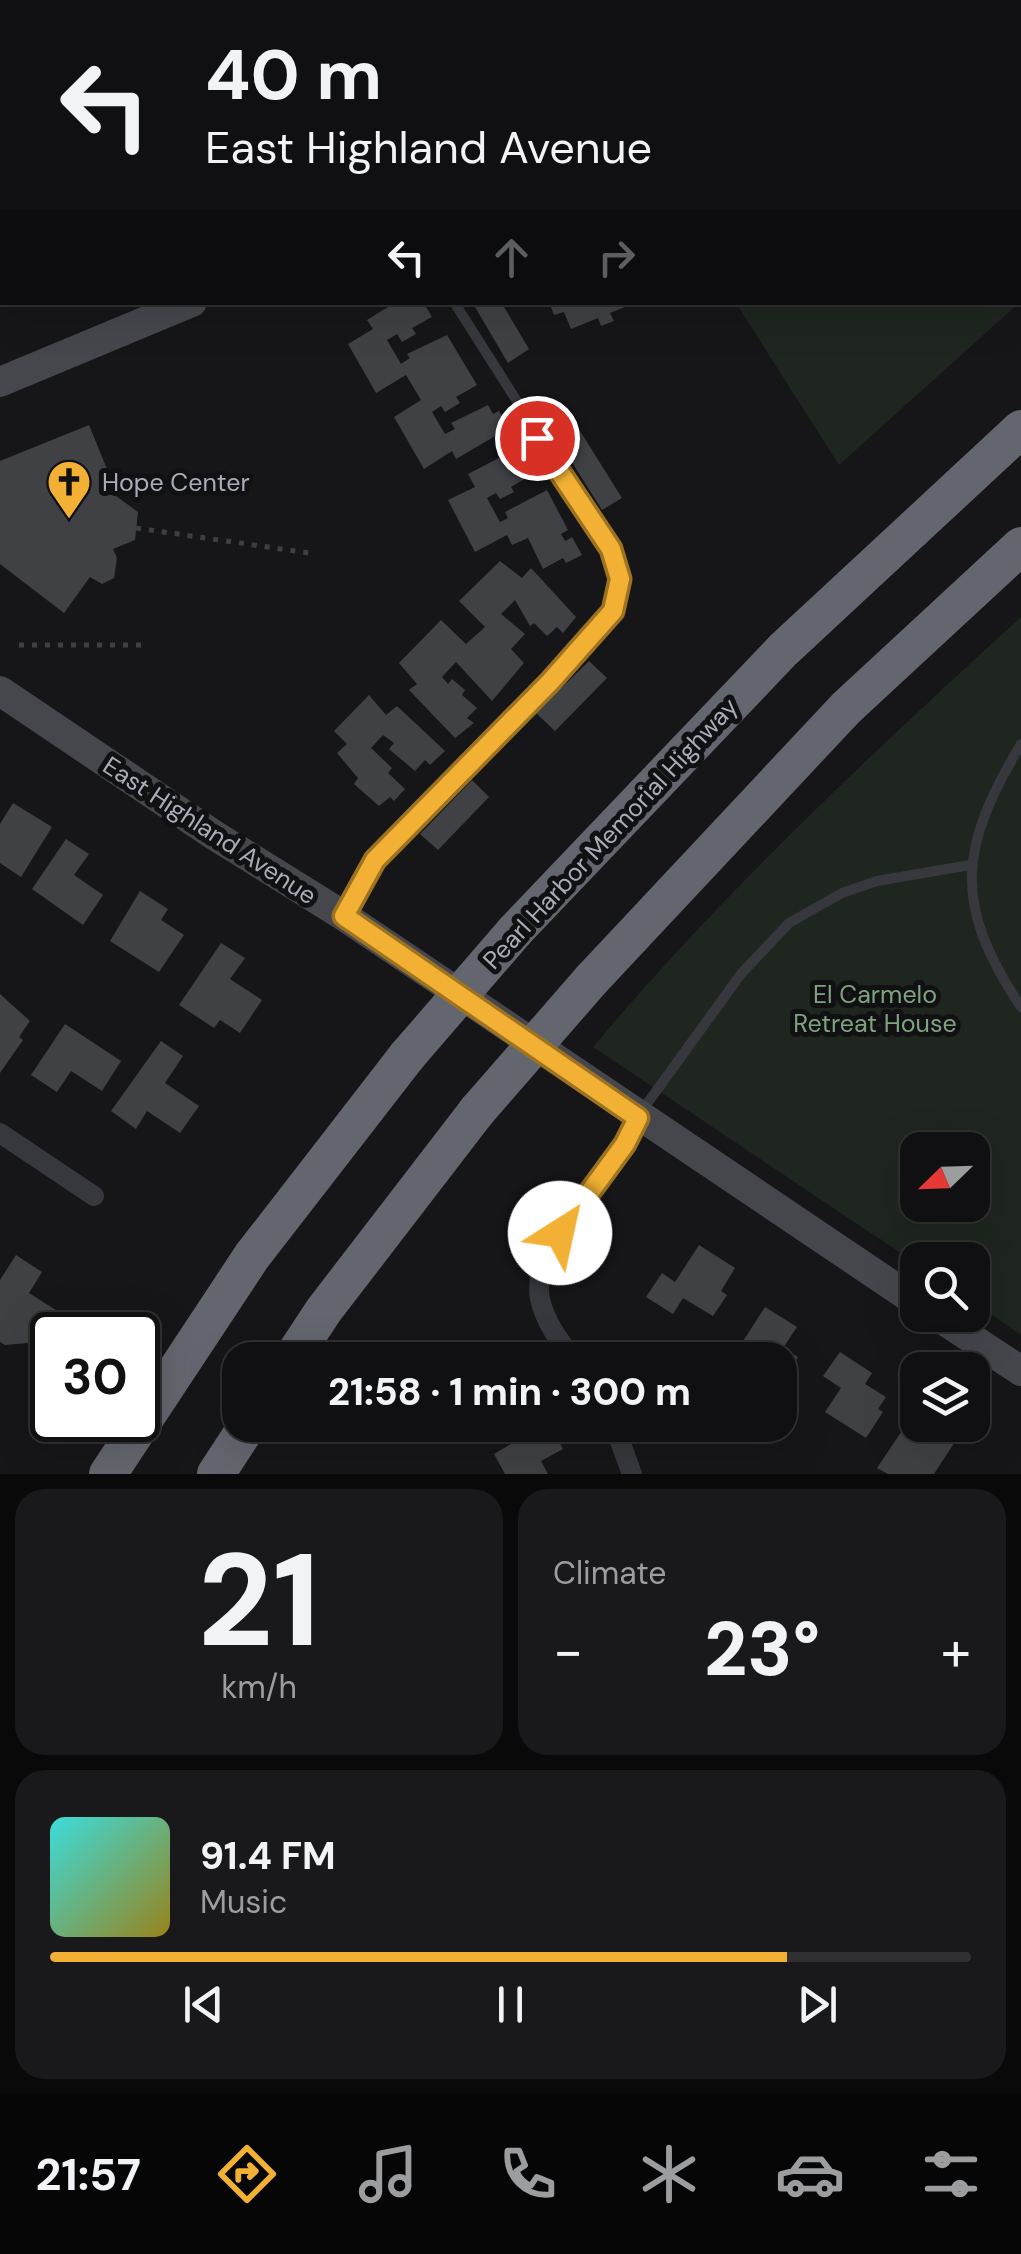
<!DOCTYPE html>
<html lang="en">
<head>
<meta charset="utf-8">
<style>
	:root { --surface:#101012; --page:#19191b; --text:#f1f3f6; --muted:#9c9d9f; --line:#303032; --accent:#f2b134 }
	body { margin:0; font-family:"DM Sans",sans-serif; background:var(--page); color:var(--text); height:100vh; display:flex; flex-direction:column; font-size:38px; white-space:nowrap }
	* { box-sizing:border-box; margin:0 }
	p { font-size:32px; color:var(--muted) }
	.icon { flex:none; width:55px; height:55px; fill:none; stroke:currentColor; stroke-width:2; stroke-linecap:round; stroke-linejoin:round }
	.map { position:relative; height:1474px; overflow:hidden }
	.details { display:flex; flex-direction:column; gap:15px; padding:15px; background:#09090a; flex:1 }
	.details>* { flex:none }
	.hud { position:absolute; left:0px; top:0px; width:1022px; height:305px; box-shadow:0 10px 40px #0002,0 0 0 2px var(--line); background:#101012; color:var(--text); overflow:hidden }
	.needle { width:65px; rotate:247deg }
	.fabs { position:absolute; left:900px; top:1132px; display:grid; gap:20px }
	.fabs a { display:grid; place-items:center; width:90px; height:90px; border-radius:20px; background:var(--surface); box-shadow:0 10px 40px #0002,0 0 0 2px var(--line); font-size:50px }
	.speed { position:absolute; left:30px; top:1312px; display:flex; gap:20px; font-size:50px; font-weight:700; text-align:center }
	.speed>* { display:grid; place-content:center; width:130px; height:130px; border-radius:50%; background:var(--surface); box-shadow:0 10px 40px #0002,0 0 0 2px var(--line); line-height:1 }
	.speed .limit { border:5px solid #111; border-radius:15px; background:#fff; color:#111 }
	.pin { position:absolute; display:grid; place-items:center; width:85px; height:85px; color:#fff; margin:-42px; border:5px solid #fff; border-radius:50%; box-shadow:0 2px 10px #0007 }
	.me { position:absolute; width:110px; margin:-55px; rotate:35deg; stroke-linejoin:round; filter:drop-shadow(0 0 8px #0008) }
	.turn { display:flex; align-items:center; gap:35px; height:210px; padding:0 40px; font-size:45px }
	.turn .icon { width:130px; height:130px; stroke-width:2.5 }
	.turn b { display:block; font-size:70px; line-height:85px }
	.lanes { display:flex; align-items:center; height:95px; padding:0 40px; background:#0003; justify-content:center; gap:50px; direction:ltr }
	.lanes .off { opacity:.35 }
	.big { font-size:75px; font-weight:800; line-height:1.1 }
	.details .card { flex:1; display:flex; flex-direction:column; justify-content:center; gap:15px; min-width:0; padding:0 35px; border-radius:30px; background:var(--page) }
	.details .dial { align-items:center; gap:0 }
	.dial b { font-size:130px; line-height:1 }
	.song { display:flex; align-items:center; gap:30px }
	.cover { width:120px; height:120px; border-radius:15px; background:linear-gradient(135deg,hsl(180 70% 55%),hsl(50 70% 35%)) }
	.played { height:10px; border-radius:5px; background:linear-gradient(90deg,var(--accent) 80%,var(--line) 80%) }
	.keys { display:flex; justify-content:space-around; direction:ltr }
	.heat { display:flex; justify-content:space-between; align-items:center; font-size:55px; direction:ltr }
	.details .tiles { flex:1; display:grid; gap:15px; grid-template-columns:1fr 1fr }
	.card:last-child { grid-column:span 2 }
	.trip { position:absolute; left:222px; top:1342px; width:575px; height:100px; border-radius:30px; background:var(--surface); box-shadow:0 10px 40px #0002,0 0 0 2px var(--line); font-weight:800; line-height:100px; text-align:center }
	.tab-bar { display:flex; height:160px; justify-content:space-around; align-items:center; background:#060607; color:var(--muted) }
	.tab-bar .icon { width:70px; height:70px }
	.tab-bar .on { color:var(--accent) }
	.tab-bar b { font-size:45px; color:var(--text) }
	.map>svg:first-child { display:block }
	.green { fill:#1e261f; fill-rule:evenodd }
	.building { fill:#404145 }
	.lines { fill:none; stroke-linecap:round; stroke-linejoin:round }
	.path { stroke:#3d3f44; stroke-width:5; stroke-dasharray:5 8; stroke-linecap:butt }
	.lane { stroke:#37383d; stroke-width:10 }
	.street { stroke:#37383d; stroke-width:20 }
	.secondary { stroke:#45474d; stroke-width:30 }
	.highway { stroke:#63666e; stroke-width:38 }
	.highway-bridge { stroke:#63666e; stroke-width:38 }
	.route-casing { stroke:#9d7322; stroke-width:25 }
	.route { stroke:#f2b134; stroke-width:18 }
	.labels { text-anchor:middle; stroke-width:10; stroke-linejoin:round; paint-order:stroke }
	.poi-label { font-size:25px; fill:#a8adb8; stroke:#111113; text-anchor:start }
	.street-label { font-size:25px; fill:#a8adb8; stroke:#111113 }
	.park-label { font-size:25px; fill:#7fa381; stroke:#111113 }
</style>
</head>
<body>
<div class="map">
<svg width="1021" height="1474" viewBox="0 0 1021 1474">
	<rect width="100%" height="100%" fill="#161618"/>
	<g class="green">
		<path d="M736,303H1019L839,465Z"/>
		<path d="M1021,617V1335L973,1302L972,1260H918L917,1264L593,1047C724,891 871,754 1021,617ZM918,1150H972V1205H918Z"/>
	</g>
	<g class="building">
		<path d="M396,302H429L425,305L432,317L412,328L416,334L402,342L397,334L387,340L401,364L410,358L407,354L447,335L477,385L456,397L460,403L445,412L441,406L432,412L445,434L455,429L451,423L488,405L493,414L499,411L509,428L456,459L452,451L424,469L394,417L421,400L406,375L376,393L348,344L373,329L367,320Z"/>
		<path d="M472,302H501L529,349L508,363Z"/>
		<path d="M549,302H635V303L610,313L614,321L601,326L598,318L571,329L564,312L554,315Z"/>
		<path d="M89,425L109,474L106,494L116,496L138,512L135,540L113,549L117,558L114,578L102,584L90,577L64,613L0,564V461Z"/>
		<path d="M580,431L622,498L602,510L561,445Z"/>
		<path d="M518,448L528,477L511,487L514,492L500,499L496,493L487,498L500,522L508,518L505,512L547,490L568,530L561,534L565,541L572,537L582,555L566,563L563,558L543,569L528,538L512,545L507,535L475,552L448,500L475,487L468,474Z"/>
		<path d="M500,561L522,578L531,568L576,617L563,633L557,627L547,636L534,623L530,626L515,600L501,614L525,634L511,649L524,663L492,701L456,662L442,677L448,684L452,679L465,690L462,695L477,708L467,718L474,723L455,738L409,690L417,684L399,663L441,620L466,644L485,627L459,601Z"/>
		<path d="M589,661L607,678L555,731L536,713Z"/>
		<path d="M369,695L386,715L397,706L445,751L430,765L425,760L415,771L389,749L394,743L383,735L371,748L392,768L388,773L405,789L394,801L390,797L379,806L354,784L358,778L337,753L347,744L334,731Z"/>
		<path d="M472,780L489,797L438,850L420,834Z"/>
		<path d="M13,803L52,827L21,877L0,863V824Z"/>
		<path d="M66,839L89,854L74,875L103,895L83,925L32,889Z"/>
		<path d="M140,891L168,909L161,920L184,935L159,972L110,941Z"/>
		<path d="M221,943L245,958L230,979L262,1000L240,1033L220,1020L214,1028L179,1005Z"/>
		<path d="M0,994L30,1021L19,1037L23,1040L0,1073Z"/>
		<path d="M65,1024L121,1061L102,1091L71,1071L57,1092L31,1075Z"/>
		<path d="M161,1041L183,1056L165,1083L199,1106L180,1133L147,1111L136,1129L111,1111Z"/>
		<path d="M699,1245L735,1268L721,1291L727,1295L713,1316L683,1298L673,1314L646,1297L662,1273L675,1282Z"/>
		<path d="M16,1255L42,1272L29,1293L59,1312L50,1327L62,1335H52L50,1358L27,1343L5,1345L0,1342V1280Z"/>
		<path d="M765,1307L797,1327L783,1348L798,1357L780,1385V1360H731Z"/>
		<path d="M504,1342L514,1360H474Z"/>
		<path d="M840,1352L872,1373L865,1384L886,1397L878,1409L883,1412L866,1438L825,1412L841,1388L823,1376Z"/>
		<path d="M918,1407V1425H947L960,1434L934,1474H888L877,1468Z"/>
		<path d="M543,1425H550L563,1449L541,1461L548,1474H505L494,1454Z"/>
	</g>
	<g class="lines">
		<g class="path">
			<path d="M136,528L309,553"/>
			<path d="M19,645H149"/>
		</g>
		<g class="lane">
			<path d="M1021,744C959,848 952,903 1021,1007"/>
			<path d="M345,915L375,860L550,682L613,611L620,579L611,549L454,302"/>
			<path d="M641,1112L741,974L789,923L842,893L877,881L970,865"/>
		</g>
		<g class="street">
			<path d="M595,0L596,2"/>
			<path d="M0,1133L94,1196"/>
			<path d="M574,1360C560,1342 545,1322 540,1299C529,1243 614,1168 638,1118"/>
			<path d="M614,1425L632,1474"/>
		</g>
		<g class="secondary">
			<path d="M861,2L867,0"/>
			<path d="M0,382L192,302"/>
			<path d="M0,691L214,835L344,916L918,1303"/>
			<path d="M936,1315L1021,1371"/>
		</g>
		<g class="highway">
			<path d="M515,931L783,650L1021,429"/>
			<path d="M592,979L846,708L1021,546"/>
			<path d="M291,1360L324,1310L477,1111"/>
			<path d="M108,1474L252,1256L407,1056"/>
			<path d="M216,1474L248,1425"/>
		</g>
		<g class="highway-bridge">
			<path d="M407,1056L515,931"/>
			<path d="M477,1111L592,979"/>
		</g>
	</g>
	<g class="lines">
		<defs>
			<path id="route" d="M537,438L611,549L620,579L613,611L550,682L375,860L344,916L638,1118L625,1144L560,1233"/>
		</defs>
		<use href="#route" class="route-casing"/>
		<use href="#route" class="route"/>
	</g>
	<defs>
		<symbol id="church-pin" viewBox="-11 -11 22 30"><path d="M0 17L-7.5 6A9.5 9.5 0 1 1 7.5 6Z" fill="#f2b134" stroke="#111113"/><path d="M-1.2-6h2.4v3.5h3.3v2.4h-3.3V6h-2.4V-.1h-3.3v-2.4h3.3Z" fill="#111"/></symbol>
	</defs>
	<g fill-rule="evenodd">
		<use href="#church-pin" x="44" y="457" width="50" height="68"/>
	</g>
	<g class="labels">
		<g class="poi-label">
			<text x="102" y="491">Hope Center</text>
		</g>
		<g class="street-label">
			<text transform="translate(210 830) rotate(33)" y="9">East Highland Avenue</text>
			<text transform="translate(610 833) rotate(-47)" y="9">Pearl Harbor Memorial Highway</text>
		</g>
		<g class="park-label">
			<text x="875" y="1003">El Carmelo<tspan x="875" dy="29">Retreat House</tspan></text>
		</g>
	</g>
</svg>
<div class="fabs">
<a><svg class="needle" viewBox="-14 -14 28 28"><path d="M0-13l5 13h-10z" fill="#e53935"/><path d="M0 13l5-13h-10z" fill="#9c9d9f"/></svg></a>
<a><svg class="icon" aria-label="search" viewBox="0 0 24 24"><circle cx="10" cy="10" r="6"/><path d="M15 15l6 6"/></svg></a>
<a><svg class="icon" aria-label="layers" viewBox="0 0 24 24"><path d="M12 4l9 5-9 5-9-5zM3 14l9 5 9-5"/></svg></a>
</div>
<div class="speed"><div class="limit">30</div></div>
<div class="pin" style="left:537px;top:438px;background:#d93025"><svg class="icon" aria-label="arrive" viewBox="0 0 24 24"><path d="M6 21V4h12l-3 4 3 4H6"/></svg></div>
<svg class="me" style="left:560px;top:1233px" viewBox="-20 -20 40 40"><circle r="19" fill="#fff"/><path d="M0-13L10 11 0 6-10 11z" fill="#f2b134"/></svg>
<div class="trip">21:58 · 1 min · 300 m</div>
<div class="hud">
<div class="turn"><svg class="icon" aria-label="left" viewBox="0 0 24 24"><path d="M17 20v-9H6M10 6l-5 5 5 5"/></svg><div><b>40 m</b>East Highland Avenue</div></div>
<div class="lanes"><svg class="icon" aria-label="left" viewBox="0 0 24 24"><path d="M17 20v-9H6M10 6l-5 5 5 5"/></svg><svg class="icon off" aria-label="ahead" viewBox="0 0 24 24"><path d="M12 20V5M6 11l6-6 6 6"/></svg><svg class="icon off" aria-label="right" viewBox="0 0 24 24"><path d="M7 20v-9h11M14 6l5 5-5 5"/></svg></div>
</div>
</div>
<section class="details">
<div class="tiles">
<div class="card dial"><b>21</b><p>km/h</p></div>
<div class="card"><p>Climate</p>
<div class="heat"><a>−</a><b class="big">23°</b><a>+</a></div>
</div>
<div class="card">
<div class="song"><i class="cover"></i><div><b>91.4 FM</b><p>Music</p></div></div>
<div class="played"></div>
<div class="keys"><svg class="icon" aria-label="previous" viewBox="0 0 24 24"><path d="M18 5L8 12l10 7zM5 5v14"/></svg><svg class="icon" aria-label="pause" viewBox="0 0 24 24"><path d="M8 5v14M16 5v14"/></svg><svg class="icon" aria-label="next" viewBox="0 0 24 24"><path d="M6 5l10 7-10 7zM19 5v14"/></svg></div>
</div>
</div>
</section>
<nav class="tab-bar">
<b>21:57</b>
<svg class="icon on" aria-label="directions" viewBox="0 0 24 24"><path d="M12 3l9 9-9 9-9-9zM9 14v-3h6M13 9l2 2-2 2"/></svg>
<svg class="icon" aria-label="music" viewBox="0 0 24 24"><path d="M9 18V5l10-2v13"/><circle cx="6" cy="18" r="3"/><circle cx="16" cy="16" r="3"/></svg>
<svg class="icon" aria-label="phone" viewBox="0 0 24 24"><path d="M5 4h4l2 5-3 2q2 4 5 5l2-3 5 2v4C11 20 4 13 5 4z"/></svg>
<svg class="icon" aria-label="climate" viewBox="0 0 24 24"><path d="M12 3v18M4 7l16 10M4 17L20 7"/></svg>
<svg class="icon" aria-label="car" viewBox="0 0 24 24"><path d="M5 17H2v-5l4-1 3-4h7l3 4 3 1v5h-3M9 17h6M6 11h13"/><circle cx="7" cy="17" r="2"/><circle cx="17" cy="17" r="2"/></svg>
<svg class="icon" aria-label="filters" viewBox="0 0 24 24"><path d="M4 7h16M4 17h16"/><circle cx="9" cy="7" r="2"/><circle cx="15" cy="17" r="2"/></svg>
</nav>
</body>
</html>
